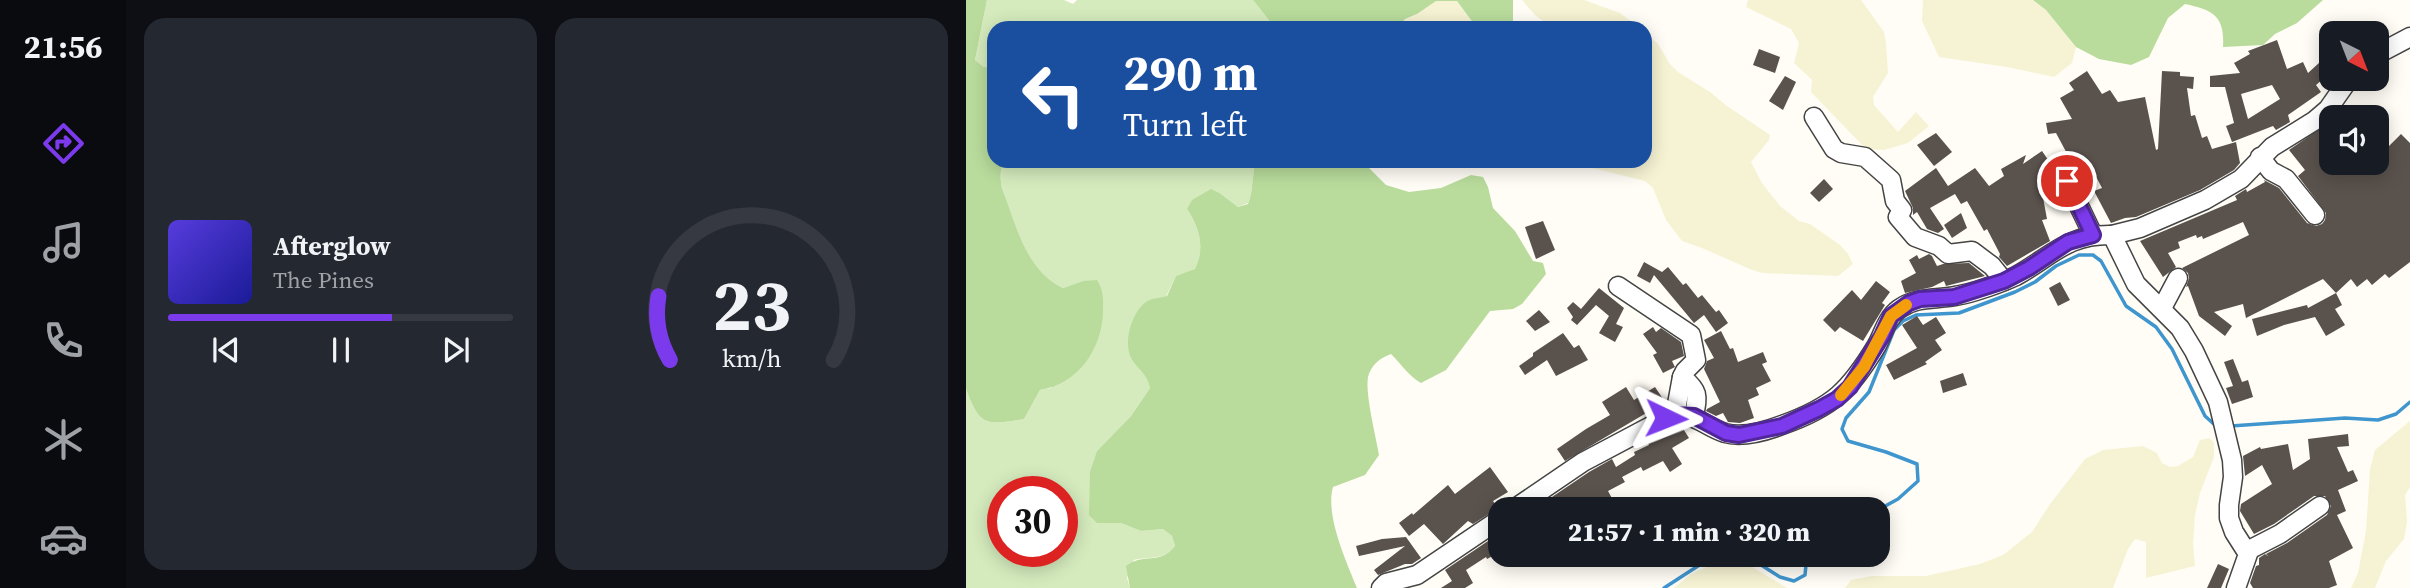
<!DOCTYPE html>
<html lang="en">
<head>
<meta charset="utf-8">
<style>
	:root { --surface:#171b24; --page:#242831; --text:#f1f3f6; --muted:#9ea1a6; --line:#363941; --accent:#7c3aed }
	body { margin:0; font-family:"Source Serif 4",serif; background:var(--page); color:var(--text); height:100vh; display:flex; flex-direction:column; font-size:26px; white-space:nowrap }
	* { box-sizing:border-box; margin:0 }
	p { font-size:23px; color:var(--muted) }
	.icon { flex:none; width:38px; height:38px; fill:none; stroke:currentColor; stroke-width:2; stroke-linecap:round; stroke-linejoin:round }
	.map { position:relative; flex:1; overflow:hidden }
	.panel { display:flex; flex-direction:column; gap:18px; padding:18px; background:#0d0f14; width:840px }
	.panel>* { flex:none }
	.banner { position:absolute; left:21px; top:21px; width:665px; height:147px; border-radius:21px; box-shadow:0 4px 18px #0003; background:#1a4fa0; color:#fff; overflow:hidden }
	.needle { width:46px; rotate:138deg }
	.buttons { position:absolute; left:1353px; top:21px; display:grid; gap:14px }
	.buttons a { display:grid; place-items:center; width:70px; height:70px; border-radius:14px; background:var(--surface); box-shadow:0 4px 18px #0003; font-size:35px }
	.speed { position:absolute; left:21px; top:476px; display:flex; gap:14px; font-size:35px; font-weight:700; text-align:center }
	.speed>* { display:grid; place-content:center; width:91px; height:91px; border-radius:50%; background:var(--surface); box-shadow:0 4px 18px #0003; line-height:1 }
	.speed .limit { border:10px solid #d22; background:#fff; color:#111 }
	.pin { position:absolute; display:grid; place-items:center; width:60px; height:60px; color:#fff; margin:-30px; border:4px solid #fff; border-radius:50%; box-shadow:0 2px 7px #0007 }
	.me { position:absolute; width:77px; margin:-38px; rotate:92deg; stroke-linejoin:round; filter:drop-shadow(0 0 5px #0008) }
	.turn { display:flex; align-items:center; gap:24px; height:147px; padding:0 21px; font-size:32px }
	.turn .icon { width:91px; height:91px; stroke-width:2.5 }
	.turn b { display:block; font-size:49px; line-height:60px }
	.panel .tile { flex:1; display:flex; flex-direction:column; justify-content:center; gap:10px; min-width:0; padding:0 24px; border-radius:21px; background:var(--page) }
	.panel .dial { align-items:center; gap:0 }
	.dial svg { height:182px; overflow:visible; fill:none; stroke:var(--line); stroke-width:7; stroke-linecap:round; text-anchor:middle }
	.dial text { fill:var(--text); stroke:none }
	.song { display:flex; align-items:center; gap:21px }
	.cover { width:84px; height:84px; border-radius:10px; background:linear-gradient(135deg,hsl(250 70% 55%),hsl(240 70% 35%)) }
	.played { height:7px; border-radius:4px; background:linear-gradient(90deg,var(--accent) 65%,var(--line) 65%) }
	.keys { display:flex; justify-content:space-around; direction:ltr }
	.panel .tiles { flex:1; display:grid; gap:18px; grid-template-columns:repeat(2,1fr) }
	.trip { position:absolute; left:522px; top:497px; width:402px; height:70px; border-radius:21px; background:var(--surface); box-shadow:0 4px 18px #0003; font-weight:800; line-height:70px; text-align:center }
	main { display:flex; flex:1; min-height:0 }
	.tab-bar { display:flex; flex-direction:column; width:126px; justify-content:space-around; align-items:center; background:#090b0e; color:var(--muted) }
	.tab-bar .icon { width:49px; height:49px }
	.tab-bar .current { color:var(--accent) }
	.tab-bar b { font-size:32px; color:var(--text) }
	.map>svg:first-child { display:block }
	.farmland { fill:#f6f3d4 }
	.green { fill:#d5ebbd; fill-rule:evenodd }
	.forest { fill:#b9dc9c }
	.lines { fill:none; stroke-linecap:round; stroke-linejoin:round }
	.stream { stroke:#3f96cf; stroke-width:3.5 }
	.building { fill:#5a524d; fill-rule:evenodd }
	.minor-casing { stroke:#444; stroke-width:21 }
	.minor { stroke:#fff; stroke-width:18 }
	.route-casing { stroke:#51269a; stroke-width:18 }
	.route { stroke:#7c3aed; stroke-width:12 }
	.slow { stroke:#f59e0b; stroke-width:12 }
</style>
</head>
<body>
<main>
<nav class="tab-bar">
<b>21:56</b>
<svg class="icon current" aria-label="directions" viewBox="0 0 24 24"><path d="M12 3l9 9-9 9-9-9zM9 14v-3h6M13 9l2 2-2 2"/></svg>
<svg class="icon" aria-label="music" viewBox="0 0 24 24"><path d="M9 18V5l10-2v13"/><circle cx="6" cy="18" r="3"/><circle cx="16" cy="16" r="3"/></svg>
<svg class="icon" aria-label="phone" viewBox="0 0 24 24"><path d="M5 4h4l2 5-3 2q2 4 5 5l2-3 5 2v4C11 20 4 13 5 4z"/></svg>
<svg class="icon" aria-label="climate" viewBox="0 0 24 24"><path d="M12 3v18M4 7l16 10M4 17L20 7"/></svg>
<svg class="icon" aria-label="car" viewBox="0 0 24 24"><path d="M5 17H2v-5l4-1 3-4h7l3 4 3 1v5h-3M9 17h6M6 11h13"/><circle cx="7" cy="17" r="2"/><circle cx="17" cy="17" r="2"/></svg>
</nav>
<section class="panel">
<div class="tiles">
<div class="tile">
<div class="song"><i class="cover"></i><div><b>Afterglow</b><p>The Pines</p></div></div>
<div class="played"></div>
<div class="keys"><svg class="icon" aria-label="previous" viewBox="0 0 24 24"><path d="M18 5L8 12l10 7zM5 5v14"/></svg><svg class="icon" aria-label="pause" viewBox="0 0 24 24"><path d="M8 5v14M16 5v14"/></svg><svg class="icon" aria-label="next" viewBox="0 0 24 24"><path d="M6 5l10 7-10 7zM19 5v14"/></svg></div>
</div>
<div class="tile dial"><svg viewBox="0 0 100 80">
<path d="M14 69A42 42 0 1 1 86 69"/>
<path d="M14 69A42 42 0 0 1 9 41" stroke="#7c3aed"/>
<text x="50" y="56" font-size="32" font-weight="700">23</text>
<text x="50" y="72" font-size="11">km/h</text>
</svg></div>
</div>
</section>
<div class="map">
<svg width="1444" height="588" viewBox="0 0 1444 588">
	<rect width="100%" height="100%" fill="#fffdf5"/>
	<g class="farmland">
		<path d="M470,0L491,1L511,28H432L439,19L451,14Z"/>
		<path d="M556,0H618L654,13L674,28H587L570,16Z"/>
		<path d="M782,0H895L918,32L920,43L922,73L907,97L908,105L932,132L950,112L963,126L942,143L918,150L900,149L845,92L846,80L828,63L833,43L825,29L780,7Z"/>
		<path d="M957,0H1067L1080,10L1110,47L1106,63L1088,77L1041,67L973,57L956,21Z"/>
		<path d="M679,32L692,44L704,64L712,72L744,92L761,106L804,135L803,140L785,162L796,183L814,206L833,221L844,224L874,245L882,254L887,264L872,276L797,273L786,270L736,248L716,241L700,220L687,188L679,181L614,165L577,161H679Z"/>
		<path d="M1444,421V487L1439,495L1441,522L1438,539L1420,561L1409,588H1385L1392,573L1400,531L1404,469L1409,450Z"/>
		<path d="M1243,438L1248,442V457L1234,493L1229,515L1227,544L1229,566L1180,578V542L1169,539L1162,549L1147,588H879L885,580L906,576H960L1014,564L1037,555L1066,532L1084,504L1119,459L1137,450L1177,446L1191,453L1196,463L1204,467L1212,466L1227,457L1234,440Z"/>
		<path d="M773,559L821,588H708L725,574L748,564Z"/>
	</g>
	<g class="green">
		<path d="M21,0H98L107,4L111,0H287L306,24L307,28H28V66L18,67L9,60Z"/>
		<path d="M41,161H289L285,194L282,203L272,207L255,194L221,209C234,228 239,249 229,270L210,276L168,362L183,378L184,388L165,416L131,451L132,523H155L175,531L197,529L206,536L209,546C197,561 185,556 168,560L161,578L164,588H0V389C14,427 20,425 58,419L74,390L85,388L117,281L97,288C59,270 50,225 36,188C34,178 33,168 41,161ZM37,492H96V551H37Z"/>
	</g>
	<g class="forest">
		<path d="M0,0H21L9,60L18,67L28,66V161H41C33,168 34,178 36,188C50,224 59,270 97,288L117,281L131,280C138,291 137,299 137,312C136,349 112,384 74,390L58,419C20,425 14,427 0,389Z"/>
		<path d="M287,0H547V28H511L491,1H470L451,14L439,19L432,28H307L306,24Z"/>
		<path d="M1067,0H1357L1331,23L1309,34L1297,45L1257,47C1259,16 1247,10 1219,4L1202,18L1183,57L1165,65L1133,59L1110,47L1080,10Z"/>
		<path d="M289,161H396L420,185L443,192L475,188L505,175L517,177L522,187L527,208L549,231L567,261L577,263L580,274L556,304L547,309L524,311L480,370L455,383C443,376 435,364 425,354C414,358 405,365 402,377C399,395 410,436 413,455L399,475L367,487C359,515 380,561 391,588H164L160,566C178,552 193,566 209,546L206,536L197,529L175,531L155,523H131L123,515L124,472L131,451L165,416L184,388C181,370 166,367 163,352C159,337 167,311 180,302C185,298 195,298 201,296L210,276L229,269C239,249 234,228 221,209L226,200L245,189L255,194L272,207L282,204L285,194Z"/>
	</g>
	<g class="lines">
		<g class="stream">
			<path d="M1265,426L1379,418L1412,420L1430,414L1444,402"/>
			<path d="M912,510L932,499L952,481L951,464L920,452L882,441L876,429L880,418L903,392L928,330L937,321L950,315L993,313L1049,292L1069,282L1090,266L1113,255H1127L1135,261L1160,306L1190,327L1206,349L1239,416L1250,426"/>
			<path d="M775,555L781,556L814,577L828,581L839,575L841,555"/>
			<path d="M698,588L735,564L755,555"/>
		</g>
	</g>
	<g class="building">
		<path d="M1311,40L1321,69L1337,62L1342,73L1365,52V72L1350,85L1355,92L1322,115L1324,122L1310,130L1307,126L1266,142L1260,126L1268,123L1259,87H1244V76L1274,73L1268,63L1284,54L1282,51ZM1306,85L1314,99L1282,119L1275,94Z"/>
		<path d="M793,49L814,57L809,73L787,65Z"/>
		<path d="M1121,71L1136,94L1144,90L1152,102L1179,97L1190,150L1192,149L1196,71L1214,72V76L1228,77L1227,89L1221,88L1225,116L1229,115L1236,138L1241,136L1246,149L1270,142L1274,163L1268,170L1234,190L1170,217L1159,218L1145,223L1128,191L1136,188L1125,167L1110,174L1103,170L1097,171L1091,175L1090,182L1075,187L1081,219L1076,220L1084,241L1041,266L1033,257L1034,254L1021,229L1018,231L1001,201L995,204L989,194L964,208L978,229L972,233L961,229L951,212L947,215V208L939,191L970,168L982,186L1009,168L1023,186L1038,176L1035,169L1060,155L1057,164L1076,151L1087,167L1105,161L1090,133L1082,134L1080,123L1106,119L1094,98L1108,90L1103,83Z"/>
		<path d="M819,76L830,82L817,110L803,101Z"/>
		<path d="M1365,121V163H1410V138L1421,148L1435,134L1444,143V262L1423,278L1419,274L1406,285L1401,279L1391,287L1385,279L1370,293L1357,279L1280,318L1277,304L1248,312L1266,326L1259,336L1233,316L1222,286L1220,287L1223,278L1222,273L1216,268L1283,235L1277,222L1237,239L1236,236L1231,238L1230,235L1212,242L1214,248L1202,253L1210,267L1197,277L1174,241L1271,200L1269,196L1280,189L1281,192L1299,182L1298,180L1313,188L1341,223L1350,226L1356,224L1359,220L1360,213L1332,176L1339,170L1323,150Z"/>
		<path d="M970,133L986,152L968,166L951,145Z"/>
		<path d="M858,179L867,189L853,202L844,193Z"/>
		<path d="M995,213L1001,228L986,238L978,225Z"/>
		<path d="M577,221L589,250L570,259L559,227Z"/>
		<path d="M963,254L966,256L971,266L977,264L1003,263L1019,276L980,286L978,281L966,287L939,293L935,281L950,273L943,260L951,255L953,259Z"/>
		<path d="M678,262L696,272L702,267L717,285L720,283L732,298L736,295L750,312L753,310L762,323L750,332L738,315L728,323L688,275L684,283L671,276Z"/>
		<path d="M910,281L924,292L916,303L919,305L897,341L874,327L869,332L857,320L886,290L895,300Z"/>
		<path d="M1094,282L1104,300L1092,306L1083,288Z"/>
		<path d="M633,288L658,308L650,324L657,327L649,342L633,333L643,316L630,305L611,325L605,320L607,317L601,308L607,302L615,309Z"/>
		<path d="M1370,293L1376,305L1369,309L1379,325L1360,336L1349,317L1318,325L1291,336L1286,319L1341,305L1342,308Z"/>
		<path d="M573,310L584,322L569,331L560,321Z"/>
		<path d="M951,316L957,325L970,317L980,333L969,340L976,350L959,362L961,364L928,380L920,365L951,348L936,325Z"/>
		<path d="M687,327L690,332L695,328L715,342L718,356L706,361L709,367L697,373L687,355L691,353L677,334Z"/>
		<path d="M755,331L764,349L767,348L772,362L797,352L801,362L796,364L805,381L790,388L793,395L782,400L788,418L774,423L762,422L757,413L750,416L740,411L741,409L754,402L738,369L741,361L748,358L738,340Z"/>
		<path d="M597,333L608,348L613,345L622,360L590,376L581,360L559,375L553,366L567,356V353Z"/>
		<path d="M1267,359L1276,382L1282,380L1287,397L1266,404L1260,388L1267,386L1258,362Z"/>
		<path d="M997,373L1001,385L977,393L974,381Z"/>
		<path d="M660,387L668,400L689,387L699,402L599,461L591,449L620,429L644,415L636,402Z"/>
		<path d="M716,427L723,438L706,448L716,464L704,472L697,461L677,471L675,467L656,477L659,482L642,491L648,502L634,509H568L587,498L586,497L623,472L646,459L650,467L669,455L668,452L683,445L681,441L704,429Z"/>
		<path d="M1382,434L1383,446L1371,447L1382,472L1387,470L1392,481L1372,490L1380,511L1371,515L1387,548L1363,561L1371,585L1363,588H1287L1284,583L1290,566L1293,565V558L1299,554L1302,556L1300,554L1321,543L1361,515L1365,506L1359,496H1348L1308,524L1288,534L1274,511L1275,504L1306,484L1296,465L1279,476L1277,456L1294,447L1295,449L1322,444L1327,470L1344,459L1342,439Z"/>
		<path d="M524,467L542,492L527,501L532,508L507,524L502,521L477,544L458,524L443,536L433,523L446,513L447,515L482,485L489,494Z"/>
		<path d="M534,533V552L521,559L520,557L500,570L507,583L499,588H475L486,581L479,570Z"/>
		<path d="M440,537L455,558L446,564H439L412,575L408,570L439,546L393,556L390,546L416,539Z"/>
		<path d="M1252,564L1263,569L1255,588H1241Z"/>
	</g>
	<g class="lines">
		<defs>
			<g id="minor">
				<path d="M1410,55L1444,37"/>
				<path d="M848,117L868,149L875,153L899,157L925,180L929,201L936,210L932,217L949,237L973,246L982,254L1006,251L1026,266L1038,281"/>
				<path d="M1294,157L1305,171L1320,179L1349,215"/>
				<path d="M1101,181L1127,235"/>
				<path d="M1146,235L1174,228L1239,200L1275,179L1306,147L1348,121L1362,109L1383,79"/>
				<path d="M652,286L725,335L730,360L719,371L716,377C733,391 732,395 728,416"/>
				<path d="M1196,308L1212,278"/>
				<path d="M709,415L716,377"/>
				<path d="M548,509L617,462L700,418C727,409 735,425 759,433C776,438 800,431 816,425C867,407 884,390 911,345C918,332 921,318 933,309C951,296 969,300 989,296C996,295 1003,293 1010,291C1023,287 1037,282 1050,276C1086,256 1101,234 1146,235L1170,284L1214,328L1228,351L1252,402L1266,460L1267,477L1263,505V518L1268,532L1282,554L1270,588"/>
				<path d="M1281,551L1314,534L1354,506"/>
				<path d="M415,588L420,583L451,575L534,519"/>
			</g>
		</defs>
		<use href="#minor" class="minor-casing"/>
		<use href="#minor" class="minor"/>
	</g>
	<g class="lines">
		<defs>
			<path id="route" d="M700,418L709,415L728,416L760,433L773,435L816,426L853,409L871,399L884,387L916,336L925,316L943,303L954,299L988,297L1038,281L1063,268L1102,242L1127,235L1101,181"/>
		</defs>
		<use href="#route" class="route-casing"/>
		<use href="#route" class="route"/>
		<path class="slow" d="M875,395L898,367L925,316L940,305"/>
	</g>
</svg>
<div class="buttons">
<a><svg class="needle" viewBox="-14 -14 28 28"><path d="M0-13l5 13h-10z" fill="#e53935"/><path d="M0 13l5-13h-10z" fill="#9ea1a6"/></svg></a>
<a><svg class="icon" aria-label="sound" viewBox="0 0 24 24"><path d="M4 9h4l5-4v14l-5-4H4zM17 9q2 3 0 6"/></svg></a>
</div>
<div class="speed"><div class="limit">30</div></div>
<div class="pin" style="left:1101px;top:181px;background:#d93025"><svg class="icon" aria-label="arrive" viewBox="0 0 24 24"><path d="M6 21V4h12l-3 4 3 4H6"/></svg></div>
<svg class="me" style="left:700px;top:418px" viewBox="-20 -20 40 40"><path d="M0-17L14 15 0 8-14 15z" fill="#7c3aed" stroke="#fff" stroke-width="4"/></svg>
<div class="trip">21:57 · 1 min · 320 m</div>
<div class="banner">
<div class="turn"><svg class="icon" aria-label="left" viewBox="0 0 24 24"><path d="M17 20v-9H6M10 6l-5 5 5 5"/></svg><div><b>290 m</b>Turn left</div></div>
</div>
</div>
</main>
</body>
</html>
